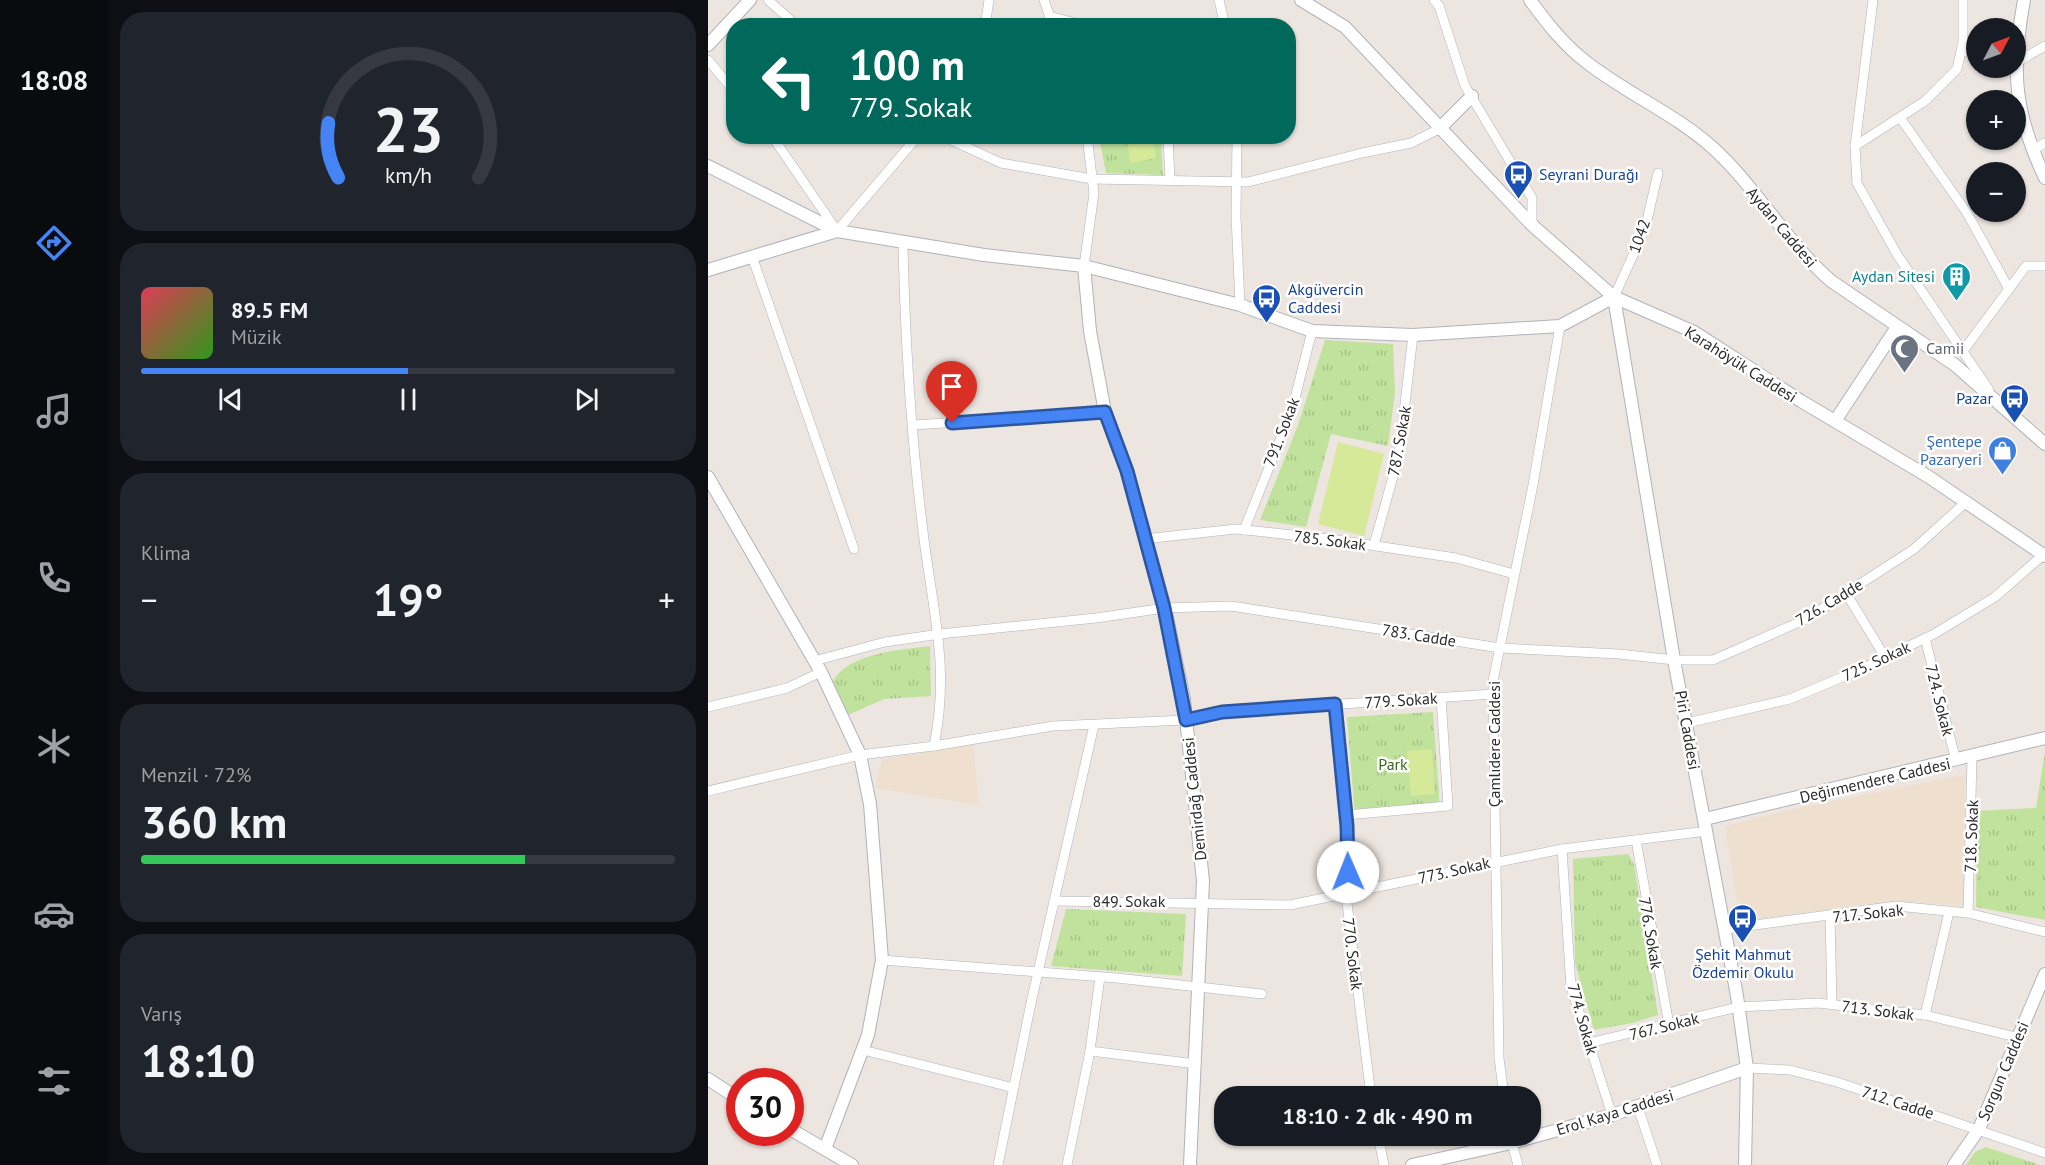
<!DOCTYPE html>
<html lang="tr">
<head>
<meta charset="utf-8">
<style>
	:root { --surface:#171b24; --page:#20242c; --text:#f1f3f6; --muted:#9ea1a6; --line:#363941; --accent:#4484f5 }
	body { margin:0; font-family:"PT Sans",sans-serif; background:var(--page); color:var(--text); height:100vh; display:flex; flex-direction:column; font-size:22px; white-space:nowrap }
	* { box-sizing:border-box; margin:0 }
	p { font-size:20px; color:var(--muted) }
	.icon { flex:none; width:33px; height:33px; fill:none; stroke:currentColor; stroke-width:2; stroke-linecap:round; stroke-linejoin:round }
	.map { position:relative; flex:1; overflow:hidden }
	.drawer { display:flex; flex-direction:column; gap:12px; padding:12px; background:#0d0f14; width:600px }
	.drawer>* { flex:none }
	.top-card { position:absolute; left:18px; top:18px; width:570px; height:126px; border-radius:24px; box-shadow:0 2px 4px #0004; background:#00695c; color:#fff; overflow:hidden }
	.needle { width:39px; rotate:49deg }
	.fabs { position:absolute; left:1258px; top:18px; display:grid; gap:12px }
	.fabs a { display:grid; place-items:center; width:60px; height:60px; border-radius:50%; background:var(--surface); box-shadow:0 2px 4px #0004; font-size:30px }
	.speed { position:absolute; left:18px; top:1068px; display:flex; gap:12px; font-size:30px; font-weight:700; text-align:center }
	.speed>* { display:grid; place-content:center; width:78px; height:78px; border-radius:50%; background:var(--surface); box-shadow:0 2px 4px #0004; line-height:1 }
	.speed .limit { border:9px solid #d22; background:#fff; color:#111 }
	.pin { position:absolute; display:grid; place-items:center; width:51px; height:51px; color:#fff; margin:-62px -26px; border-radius:50% 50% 50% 0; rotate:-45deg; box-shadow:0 0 6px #0007 }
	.pin .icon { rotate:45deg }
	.me { position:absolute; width:66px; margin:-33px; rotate:359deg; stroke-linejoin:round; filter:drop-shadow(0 0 4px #0008) }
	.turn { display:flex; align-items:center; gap:21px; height:126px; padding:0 24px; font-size:27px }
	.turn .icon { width:78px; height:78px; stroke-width:2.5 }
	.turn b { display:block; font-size:42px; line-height:51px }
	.big { font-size:45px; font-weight:700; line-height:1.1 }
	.drawer .tile { flex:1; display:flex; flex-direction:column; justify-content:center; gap:9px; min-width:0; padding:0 21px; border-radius:24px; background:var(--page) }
	.drawer .dial { align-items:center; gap:0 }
	.dial svg { height:156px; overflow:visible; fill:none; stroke:var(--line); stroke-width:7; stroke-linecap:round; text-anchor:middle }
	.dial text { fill:var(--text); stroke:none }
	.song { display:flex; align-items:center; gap:18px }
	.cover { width:72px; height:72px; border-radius:9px; background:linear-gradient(135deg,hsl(350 70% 55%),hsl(110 70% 35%)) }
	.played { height:6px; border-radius:3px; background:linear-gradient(90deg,var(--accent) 50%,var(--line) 50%) }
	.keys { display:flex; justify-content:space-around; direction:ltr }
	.heat { display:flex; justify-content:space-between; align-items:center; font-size:33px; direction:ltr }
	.charge { height:9px; border-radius:4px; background:linear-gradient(90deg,#34c759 72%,var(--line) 0) }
	.trip { position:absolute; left:506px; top:1086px; width:327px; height:60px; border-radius:24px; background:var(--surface); box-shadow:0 2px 4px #0004; font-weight:700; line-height:60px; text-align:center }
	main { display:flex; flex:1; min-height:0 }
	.tabs { display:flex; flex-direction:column; width:108px; justify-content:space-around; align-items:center; background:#090b0e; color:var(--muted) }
	.tabs .icon { width:42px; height:42px }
	.tabs .active { color:var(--accent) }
	.tabs b { font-size:27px; color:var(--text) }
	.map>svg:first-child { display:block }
	.education { fill:#eedfcf }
	.grass { fill:url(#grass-tufts) }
	.pitch { fill:#d5e999 }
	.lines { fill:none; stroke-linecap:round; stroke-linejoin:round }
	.street-casing { stroke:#afb4bc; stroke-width:10 }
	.secondary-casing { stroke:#afb4bc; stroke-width:14 }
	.street { stroke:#fff; stroke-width:9 }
	.secondary { stroke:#fff; stroke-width:12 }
	.route-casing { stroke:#2c569f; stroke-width:15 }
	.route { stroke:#4484f5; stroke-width:10 }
	.labels { text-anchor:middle; stroke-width:5; stroke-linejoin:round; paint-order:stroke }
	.transit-label { font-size:16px; fill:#164399; stroke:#fff; text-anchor:start }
	.street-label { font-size:16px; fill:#2c2c2c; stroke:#fff }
	.culture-label { font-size:16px; fill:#0d838f; stroke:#fff; text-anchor:end }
	.worship-label { font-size:16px; fill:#5b616d; stroke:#fff; text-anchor:start }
	.shop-label { font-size:16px; fill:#366cbe; stroke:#fff; text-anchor:end }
	.park-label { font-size:16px; fill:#3a691d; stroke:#fff }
</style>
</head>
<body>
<main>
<nav class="tabs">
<b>18:08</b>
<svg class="icon active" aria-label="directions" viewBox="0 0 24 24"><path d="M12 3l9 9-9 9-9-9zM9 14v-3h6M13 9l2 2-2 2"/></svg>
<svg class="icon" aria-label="music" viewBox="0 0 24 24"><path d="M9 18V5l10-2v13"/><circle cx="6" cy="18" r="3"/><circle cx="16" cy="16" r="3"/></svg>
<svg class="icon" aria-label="phone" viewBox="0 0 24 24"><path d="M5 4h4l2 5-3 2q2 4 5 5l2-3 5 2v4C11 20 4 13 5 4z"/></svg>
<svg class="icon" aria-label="climate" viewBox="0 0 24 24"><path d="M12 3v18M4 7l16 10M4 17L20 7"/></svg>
<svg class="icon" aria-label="car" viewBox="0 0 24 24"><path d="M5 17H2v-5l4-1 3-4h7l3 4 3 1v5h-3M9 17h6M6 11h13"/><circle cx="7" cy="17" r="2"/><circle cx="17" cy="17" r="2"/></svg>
<svg class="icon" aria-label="filters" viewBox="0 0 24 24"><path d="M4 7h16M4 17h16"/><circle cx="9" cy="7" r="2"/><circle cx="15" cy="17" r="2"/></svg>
</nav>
<section class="drawer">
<div class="tile dial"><svg viewBox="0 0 100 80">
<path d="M14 69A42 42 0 1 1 86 69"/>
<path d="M14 69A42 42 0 0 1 9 41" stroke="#4484f5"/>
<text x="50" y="56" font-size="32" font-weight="700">23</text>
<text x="50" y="72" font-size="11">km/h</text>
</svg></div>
<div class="tile">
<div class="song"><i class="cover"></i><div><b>89.5 FM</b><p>Müzik</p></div></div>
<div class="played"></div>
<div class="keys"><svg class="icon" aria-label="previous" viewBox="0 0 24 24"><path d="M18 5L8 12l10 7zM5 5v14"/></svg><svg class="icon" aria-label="pause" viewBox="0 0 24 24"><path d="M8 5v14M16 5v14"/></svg><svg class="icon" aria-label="next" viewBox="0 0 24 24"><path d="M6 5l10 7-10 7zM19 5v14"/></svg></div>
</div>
<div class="tile"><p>Klima</p>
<div class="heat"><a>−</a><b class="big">19°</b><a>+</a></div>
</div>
<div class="tile"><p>Menzil · 72%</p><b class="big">360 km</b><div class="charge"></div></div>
<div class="tile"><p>Varış</p><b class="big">18:10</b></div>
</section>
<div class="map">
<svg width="1337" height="1165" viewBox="0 0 1337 1165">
	<defs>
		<pattern id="grass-tufts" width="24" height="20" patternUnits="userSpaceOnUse" patternTransform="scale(1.5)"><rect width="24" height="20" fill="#c1e29d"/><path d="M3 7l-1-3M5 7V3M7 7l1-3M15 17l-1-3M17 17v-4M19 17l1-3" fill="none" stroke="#a6c287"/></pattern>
	</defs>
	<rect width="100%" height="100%" fill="#ede5df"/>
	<g class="education">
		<path d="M265,744L271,805L167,788L174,759Z"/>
		<path d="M1257,775L1256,906L1190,901L1032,921L1017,826L1094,807Z"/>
	</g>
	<g class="grass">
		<path d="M391,137H453L455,175L398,173Z"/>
		<path d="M617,340L685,344L687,392L680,446L623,434L598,527L552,520L590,425Z"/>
		<path d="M222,646L223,696L176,699L138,716L123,686C135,653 192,650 222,646Z"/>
		<path d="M725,712L732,810L647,817L639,717Z"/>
		<path d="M1337,752V920L1268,907L1269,811L1328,808Z"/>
		<path d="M920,854L926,864L950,1015L924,1023L886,1030L867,963L865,859Z"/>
		<path d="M358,909L478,914L474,976L343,966Z"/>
		<path d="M1278,1147L1332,1165H1258L1267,1152Z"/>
	</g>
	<g class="pitch">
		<path d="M418,137H444L448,158L423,163Z"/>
		<path d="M630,442L676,454L656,536L610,524Z"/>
		<path d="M724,749L727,794L703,796L699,751Z"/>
	</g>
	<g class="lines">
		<defs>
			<g id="street">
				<path d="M60,0L89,26"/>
				<path d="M336,0L345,26"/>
				<path d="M511,0L517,26"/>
				<path d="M726,0L731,6L757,86L824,198V225"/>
				<path d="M1165,0L1147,146L1149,183L1190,256L1281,390"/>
				<path d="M341,16L379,26"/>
				<path d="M277,26L281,0"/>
				<path d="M1253,52L1269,49"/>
				<path d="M0,60L26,91"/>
				<path d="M1309,62L1337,46"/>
				<path d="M1193,119L1259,213L1301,289"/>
				<path d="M64,136L129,231L210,136"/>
				<path d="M234,136L293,163L384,179L540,182L654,153L703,143L731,129"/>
				<path d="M460,136L462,180"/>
				<path d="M529,136L528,216L532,305"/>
				<path d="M1147,146L1217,101L1249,69L1255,42V0"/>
				<path d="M1325,150L1337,143"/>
				<path d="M195,243C197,343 204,448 217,547C227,620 241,672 226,746"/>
				<path d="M45,259L146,549"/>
				<path d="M376,266L386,193L379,136"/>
				<path d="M906,297L937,229L950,173"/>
				<path d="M1255,351L1318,266H1337"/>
				<path d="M206,425L397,412"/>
				<path d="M536,530L584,410L604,331"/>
				<path d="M436,539L528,529L622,539L748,558L806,574"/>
				<path d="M666,545L691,455L705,335"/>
				<path d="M1138,593L1177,657"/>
				<path d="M1217,638L1248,761"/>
				<path d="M106,661L177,642L232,634L388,618L457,608L523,606L792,648L911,654L966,660H1005L1098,619L1206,549L1258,502"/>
				<path d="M627,704C633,767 645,832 638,895L663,1096"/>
				<path d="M0,707L79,688L113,672"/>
				<path d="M979,723L1082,699L1149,671L1226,634L1287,597L1335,555"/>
				<path d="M0,791L152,755L226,746L345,726L478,720L514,712L785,694"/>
				<path d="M638,815L740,806L733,697"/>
				<path d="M928,840L961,1025"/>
				<path d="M854,849L863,987L904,1115"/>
				<path d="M348,901L582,905L854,849L999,831"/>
				<path d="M1260,913L1264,758"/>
				<path d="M1122,917L1124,1004"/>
				<path d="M1017,929L1188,906L1260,913L1337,932"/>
				<path d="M174,960L409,978L554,994"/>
				<path d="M1217,1015L1241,912"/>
				<path d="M881,1043L1030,1007L1110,1003L1217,1015L1308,1037"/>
				<path d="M155,1050L306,1088"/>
				<path d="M382,1051L488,1064"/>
				<path d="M1039,1068L1082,1070L1129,1082L1337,1153"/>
				<path d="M796,1096L791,1058L785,681L825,485L852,326"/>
				<path d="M930,1107L949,1165"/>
				<path d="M670,1136L676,1165"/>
				<path d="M802,1136L810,1165"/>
				<path d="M290,1165L323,1003L386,725"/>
				<path d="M359,1165L382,1051L392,977"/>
			</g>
			<g id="secondary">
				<path d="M593,0L637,27L824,225L906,297L986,332L1093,401L1221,477L1337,556"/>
				<path d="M822,0C838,22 855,44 877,61C917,93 966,113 1005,148C1049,188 1078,242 1123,281L1247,365L1337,444"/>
				<path d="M1316,0C1303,71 1306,112 1337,178"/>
				<path d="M0,45L42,0"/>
				<path d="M731,129L764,96"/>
				<path d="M0,166L129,231L276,255L376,266L532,305L604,331L705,335L852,326L906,297L966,660L1029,996L1039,1068L1037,1165"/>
				<path d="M376,266L382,331L397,412L419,471L457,608L476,699L495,881L482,1165"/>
				<path d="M0,270L129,231"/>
				<path d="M1127,421L1189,327"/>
				<path d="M0,477L113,672L152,755L162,804L174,960L160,1035L117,1149"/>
				<path d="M997,819L1337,738"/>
				<path d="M0,1079L32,1100"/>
				<path d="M82,1129L144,1165"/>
				<path d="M704,1165L803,1143L904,1115L1039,1068"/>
				<path d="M1246,1165L1271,1129L1337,974"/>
			</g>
		</defs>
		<use href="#street" class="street-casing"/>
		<use href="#secondary" class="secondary-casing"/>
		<use href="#street" class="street"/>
		<use href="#secondary" class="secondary"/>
	</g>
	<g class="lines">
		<defs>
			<path id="route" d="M244,423L397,412L419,471L456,608L478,720L514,712L627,704L639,826L640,872"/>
		</defs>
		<use href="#route" class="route-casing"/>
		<use href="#route" class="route"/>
	</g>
	<defs>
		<symbol id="bus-pin" viewBox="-11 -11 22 30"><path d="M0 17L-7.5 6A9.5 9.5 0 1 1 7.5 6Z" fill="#1a4fb4" stroke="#fff"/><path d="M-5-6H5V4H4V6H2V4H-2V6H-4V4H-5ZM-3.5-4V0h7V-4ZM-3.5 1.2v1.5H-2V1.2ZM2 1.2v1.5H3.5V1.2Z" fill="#fff"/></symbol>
		<symbol id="building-pin" viewBox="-11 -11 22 30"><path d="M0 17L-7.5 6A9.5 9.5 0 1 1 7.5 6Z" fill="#0f9aa8" stroke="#fff"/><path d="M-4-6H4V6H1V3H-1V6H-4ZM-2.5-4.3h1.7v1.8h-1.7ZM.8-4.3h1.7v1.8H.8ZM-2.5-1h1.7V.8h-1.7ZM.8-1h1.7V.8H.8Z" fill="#fff"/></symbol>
		<symbol id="mosque-pin" viewBox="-11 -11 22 30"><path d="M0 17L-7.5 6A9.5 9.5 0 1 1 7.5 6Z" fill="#6b7280" stroke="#fff"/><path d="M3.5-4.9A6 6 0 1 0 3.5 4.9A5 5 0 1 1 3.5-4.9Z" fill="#fff"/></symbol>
		<symbol id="shop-pin" viewBox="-11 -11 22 30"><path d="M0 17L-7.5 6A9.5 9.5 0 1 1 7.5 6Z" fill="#3f7fe0" stroke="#fff"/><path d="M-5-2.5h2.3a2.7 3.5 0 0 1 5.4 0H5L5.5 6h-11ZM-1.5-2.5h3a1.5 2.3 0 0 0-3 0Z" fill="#fff"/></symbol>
	</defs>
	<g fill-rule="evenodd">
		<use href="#bus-pin" x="794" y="158" width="33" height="45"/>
		<use href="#building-pin" x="1232" y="260" width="33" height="45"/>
		<use href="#bus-pin" x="542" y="282" width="33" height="45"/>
		<use href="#mosque-pin" x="1180" y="332" width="33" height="45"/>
		<use href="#bus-pin" x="1290" y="382" width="33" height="45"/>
		<use href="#shop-pin" x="1278" y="434" width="33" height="45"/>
		<use href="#bus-pin" x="1018" y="902" width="33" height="45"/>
	</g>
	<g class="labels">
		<g class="transit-label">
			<text x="831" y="180">Seyrani Durağı</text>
			<text x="580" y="295">Akgüvercin<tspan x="580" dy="18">Caddesi</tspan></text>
			<text x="1285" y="404" text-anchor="end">Pazar</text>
			<text x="1035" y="960" text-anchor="middle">Şehit Mahmut<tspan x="1035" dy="18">Özdemir Okulu</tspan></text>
		</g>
		<g class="street-label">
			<text transform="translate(1074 227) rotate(50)" y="6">Aydan Caddesi</text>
			<text transform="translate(931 236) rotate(-70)" y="6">1042</text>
			<text transform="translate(1033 364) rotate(32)" y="6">Karahöyük Caddesi</text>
			<text transform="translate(573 432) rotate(-69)" y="6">791. Sokak</text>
			<text transform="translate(691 441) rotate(-80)" y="6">787. Sokak</text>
			<text transform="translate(622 540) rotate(7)" y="6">785. Sokak</text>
			<text transform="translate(1121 602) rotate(-31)" y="6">726. Cadde</text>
			<text transform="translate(711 635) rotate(9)" y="6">783. Cadde</text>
			<text transform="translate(1168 661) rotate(-25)" y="6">725. Sokak</text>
			<text transform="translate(693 700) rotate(-4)" y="6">779. Sokak</text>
			<text transform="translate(1232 700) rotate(76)" y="6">724. Sokak</text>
			<text transform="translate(980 730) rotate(80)" y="6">Piri Caddesi</text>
			<text transform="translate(786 744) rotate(-90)" y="6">Çamlıdere Caddesi</text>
			<text transform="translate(1167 780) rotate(-13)" y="6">Değirmendere Caddesi</text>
			<text transform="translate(486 799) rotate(-96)" y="6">Demirdağ Caddesi</text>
			<text transform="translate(1263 836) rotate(-88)" y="6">718. Sokak</text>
			<text transform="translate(746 870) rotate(-13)" y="6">773. Sokak</text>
			<text x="421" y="907">849. Sokak</text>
			<text transform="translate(1160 913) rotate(-6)" y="6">717. Sokak</text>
			<text transform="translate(943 933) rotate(80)" y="6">776. Sokak</text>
			<text transform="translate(645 954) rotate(83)" y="6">770. Sokak</text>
			<text transform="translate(1170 1010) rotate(7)" y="6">713. Sokak</text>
			<text transform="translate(875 1019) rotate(74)" y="6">774. Sokak</text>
			<text transform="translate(956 1026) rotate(-14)" y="6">767. Sokak</text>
			<text transform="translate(1295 1071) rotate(-67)" y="6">Sorgun Caddesi</text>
			<text transform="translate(1190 1102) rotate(18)" y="6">712. Cadde</text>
			<text transform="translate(907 1112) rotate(-17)" y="6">Erol Kaya Caddesi</text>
		</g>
		<g class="culture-label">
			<text x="1227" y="282">Aydan Sitesi</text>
		</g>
		<g class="worship-label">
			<text x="1218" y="354">Camii</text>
		</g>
		<g class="shop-label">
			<text x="1274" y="447">Şentepe<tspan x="1274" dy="18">Pazaryeri</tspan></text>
		</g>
		<g class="park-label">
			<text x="685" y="770">Park</text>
		</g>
	</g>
</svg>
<div class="fabs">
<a><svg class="needle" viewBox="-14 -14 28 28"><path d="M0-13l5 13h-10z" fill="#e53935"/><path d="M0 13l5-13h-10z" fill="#9ea1a6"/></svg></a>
<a>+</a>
<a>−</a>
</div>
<div class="speed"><div class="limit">30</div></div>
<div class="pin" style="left:244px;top:423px;background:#d93025"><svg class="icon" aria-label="arrive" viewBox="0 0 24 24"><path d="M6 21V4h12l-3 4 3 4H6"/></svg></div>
<svg class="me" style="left:640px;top:872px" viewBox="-20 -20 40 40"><circle r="19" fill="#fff"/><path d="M0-13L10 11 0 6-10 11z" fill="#4484f5"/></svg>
<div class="trip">18:10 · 2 dk · 490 m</div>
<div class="top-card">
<div class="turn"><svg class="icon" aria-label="left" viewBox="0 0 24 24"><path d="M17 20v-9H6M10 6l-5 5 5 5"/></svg><div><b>100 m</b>779. Sokak</div></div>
</div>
</div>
</main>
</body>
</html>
